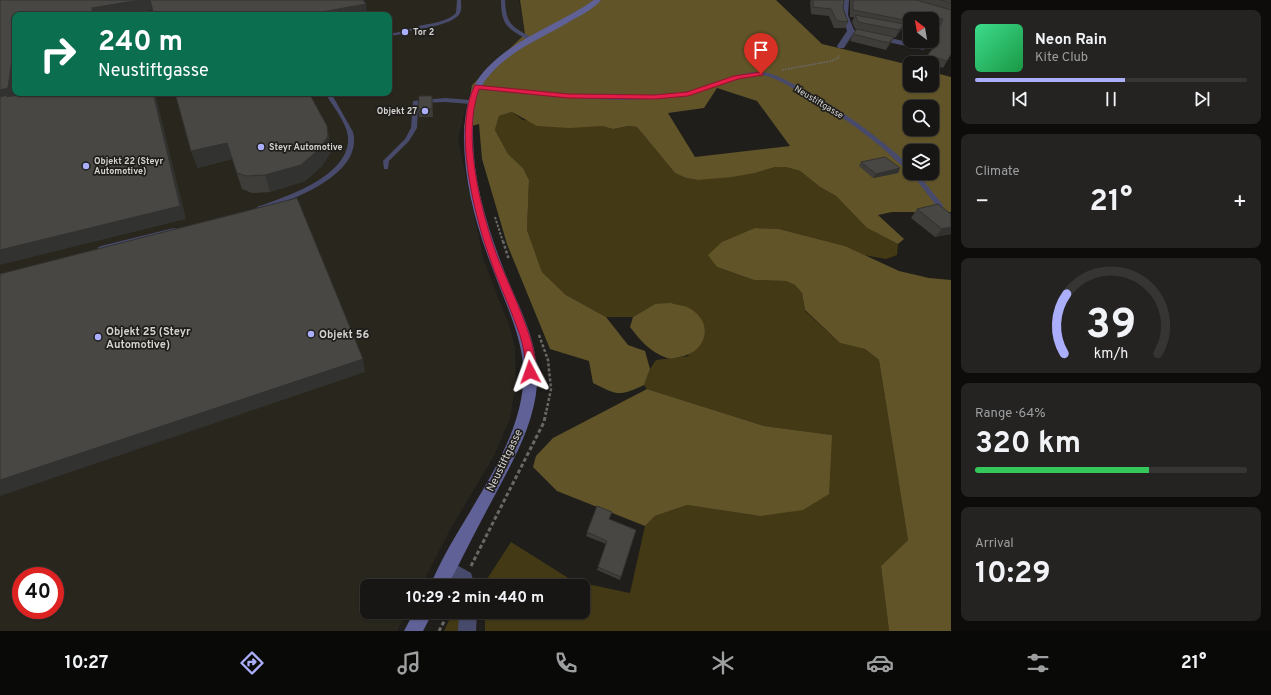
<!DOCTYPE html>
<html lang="en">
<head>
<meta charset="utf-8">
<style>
	:root { --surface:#171614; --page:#242322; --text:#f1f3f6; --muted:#9e9fa0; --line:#363534; --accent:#abaffb }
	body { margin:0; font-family:Overpass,sans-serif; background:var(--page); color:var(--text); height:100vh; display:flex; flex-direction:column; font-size:15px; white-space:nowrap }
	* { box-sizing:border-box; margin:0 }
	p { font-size:13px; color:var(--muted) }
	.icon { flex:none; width:22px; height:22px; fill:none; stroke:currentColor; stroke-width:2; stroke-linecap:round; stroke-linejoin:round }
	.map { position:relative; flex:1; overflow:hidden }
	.drawer { display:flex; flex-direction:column; gap:10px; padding:10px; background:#0d0c0b; width:320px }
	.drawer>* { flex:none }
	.banner { position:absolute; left:12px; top:12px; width:380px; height:84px; border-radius:8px; box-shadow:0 1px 3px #0004,0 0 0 1px var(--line); background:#0b6e4f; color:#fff; overflow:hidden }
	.needle { width:26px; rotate:329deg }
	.fabs { position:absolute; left:903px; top:12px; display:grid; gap:8px }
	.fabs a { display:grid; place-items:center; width:36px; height:36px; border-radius:8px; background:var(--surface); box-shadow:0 1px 3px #0004,0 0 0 1px var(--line); font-size:20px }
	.speed { position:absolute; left:12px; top:567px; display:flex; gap:8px; font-size:20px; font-weight:700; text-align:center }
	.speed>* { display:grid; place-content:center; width:52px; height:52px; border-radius:50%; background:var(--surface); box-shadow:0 1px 3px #0004,0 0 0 1px var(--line); line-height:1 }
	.speed .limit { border:6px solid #d22; background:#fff; color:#111 }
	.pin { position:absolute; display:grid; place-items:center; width:34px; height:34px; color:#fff; margin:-41px -17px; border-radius:50% 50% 50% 0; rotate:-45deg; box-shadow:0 0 4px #0007 }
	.pin .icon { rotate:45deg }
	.me { position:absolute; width:44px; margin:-22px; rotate:356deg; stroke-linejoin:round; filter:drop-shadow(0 0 3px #0008) }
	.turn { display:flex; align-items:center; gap:14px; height:84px; padding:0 20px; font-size:18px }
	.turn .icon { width:52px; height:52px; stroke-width:2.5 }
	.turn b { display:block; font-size:28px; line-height:34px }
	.big { font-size:30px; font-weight:700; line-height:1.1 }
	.drawer .tile { flex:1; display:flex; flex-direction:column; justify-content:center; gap:6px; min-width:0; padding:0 14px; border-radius:8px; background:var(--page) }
	.drawer .dial { align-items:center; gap:0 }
	.dial svg { height:104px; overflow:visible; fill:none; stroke:var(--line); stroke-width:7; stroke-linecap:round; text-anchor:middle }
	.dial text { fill:var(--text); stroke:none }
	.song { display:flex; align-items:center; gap:12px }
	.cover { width:48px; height:48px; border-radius:6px; background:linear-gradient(135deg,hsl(150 70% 55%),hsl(140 70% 35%)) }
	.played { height:4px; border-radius:2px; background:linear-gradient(90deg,var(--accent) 55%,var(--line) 55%) }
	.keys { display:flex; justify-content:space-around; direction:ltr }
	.heat { display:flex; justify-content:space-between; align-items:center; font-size:22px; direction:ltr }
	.charge { height:6px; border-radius:3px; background:linear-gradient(90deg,#34c759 64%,var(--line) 0) }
	.trip { position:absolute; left:360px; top:579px; width:230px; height:40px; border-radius:8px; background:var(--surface); box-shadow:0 1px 3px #0004,0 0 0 1px var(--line); font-weight:700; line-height:40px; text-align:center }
	.menu { display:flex; height:64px; justify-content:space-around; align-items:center; background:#090908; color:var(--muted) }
	.menu .icon { width:28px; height:28px }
	.menu .active { color:var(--accent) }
	.menu b { font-size:18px; color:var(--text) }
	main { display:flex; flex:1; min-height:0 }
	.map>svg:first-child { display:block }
	.built { fill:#29261d; fill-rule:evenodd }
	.green { fill:#443915 }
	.forest { fill:#615428; fill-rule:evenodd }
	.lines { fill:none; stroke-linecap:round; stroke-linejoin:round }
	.path-far3 { stroke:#696865; stroke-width:1.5; stroke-dasharray:2 1; stroke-linecap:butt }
	.path-far2 { stroke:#696865; stroke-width:2; stroke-dasharray:2.5 1.5; stroke-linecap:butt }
	.path-far1 { stroke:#696865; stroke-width:2.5; stroke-dasharray:3 2; stroke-linecap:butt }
	.path { stroke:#696865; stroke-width:3; stroke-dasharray:4 2.5; stroke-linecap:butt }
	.lane { fill:#484a6b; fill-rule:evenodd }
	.street { fill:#484a6b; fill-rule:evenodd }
	.secondary { fill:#5f6197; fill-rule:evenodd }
	.wall { fill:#3e3d3a }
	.shaded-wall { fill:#323230 }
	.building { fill:#484744; stroke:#323230 }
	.route { fill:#e11d48; stroke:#92132f }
	.poi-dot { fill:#abaffb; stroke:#1f1e1b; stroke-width:1.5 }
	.labels { text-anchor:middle; stroke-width:3.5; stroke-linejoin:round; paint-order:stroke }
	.far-poi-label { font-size:9px; font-weight:bold; fill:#d4d3d1; stroke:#1f1e1b; text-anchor:start }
	.far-street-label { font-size:9px; fill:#d4d3d1; stroke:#1f1e1b }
	.poi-label { font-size:11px; font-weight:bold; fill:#d4d3d1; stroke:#1f1e1b; text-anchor:start }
	.street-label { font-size:11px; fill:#d4d3d1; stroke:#1f1e1b }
</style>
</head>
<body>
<main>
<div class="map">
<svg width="951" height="631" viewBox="0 0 951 631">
	<rect width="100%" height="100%" fill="#1f1e1b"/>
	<path class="built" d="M0,0H519L525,34L471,88L458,139L484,261L510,328L515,348L516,384L510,418L495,454L451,528L421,586H367V612H407L397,631H0ZM15,15H389V93H15ZM21,576H55V610H21Z"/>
	<g class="green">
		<path d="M512,112L523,120L587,126H602L613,129L630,126L637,127L675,173L686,178L698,180L755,173L775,167H786L800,171L820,187L836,196L867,228L898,244L897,255L886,259L864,255L845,246L779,229L755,228L745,233L717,267L754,280L786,281L795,285L802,293L805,311L840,343L865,349L879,360L908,540L881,566L889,631H485V612H583V586H487V579L511,542L573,581L630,593L645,526L655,516L687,505L760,516L832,435L764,426L647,389L644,385L650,369L656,360L689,356L655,304L633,317H606L566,295L542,272L527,230L529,180L523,168L508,154L495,130L499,116Z"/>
		<path d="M451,616L463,618L462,631H444Z"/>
	</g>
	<g class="forest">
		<path d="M520,0H776L822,44L910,65V85H932V72L951,77V212H892L878,215L904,239L898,244L867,228L836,196L820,187L800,171L786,167H775L755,173L732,177L698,180L686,178L675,173L637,127L629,126L613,129L602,126L569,128L537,126L512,112L499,116L495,130L508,154L523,168L529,180L527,230L542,272L566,295L606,317L628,345L645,351L650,369L644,385C619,397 617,395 593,383L589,361L550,349L507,244L482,159L479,124L464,128L472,85L525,34ZM717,88L757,101L790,146L695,157L668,113L704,108ZM910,107H932V129H910ZM910,151H932V173H910Z"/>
		<path d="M755,228L779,229L845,246L899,271L929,278L951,280V631H889L881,566L908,540L879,360L865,349L840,343L805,310L802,293L795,285L786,281L754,280L717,267L708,255L722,242Z"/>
		<path d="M671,303C676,305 684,305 689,308C715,322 707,353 679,357C675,358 670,359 667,358C650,352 640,340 630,327L633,317L655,304Z"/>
		<path d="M647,389L764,426L832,435L829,494L803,510L760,516L687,505L655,516L645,526L557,491L533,467L536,456L553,438Z"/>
	</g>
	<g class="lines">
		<path class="path-far3" d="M782,70L832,61L838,58L839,55"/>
		<path class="path-far2" d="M495,217L503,242"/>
		<g class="path-far1">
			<path d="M503,241L509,260"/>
			<path d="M539,335L548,360L551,389L546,413"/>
		</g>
		<g class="path">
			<path d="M471,566L544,422L546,412"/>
			<path d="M439,631L449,612"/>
		</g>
		<g class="lane">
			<path d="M457,0H461C461,4 462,9 460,13C455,24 421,29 410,31L408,30C422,22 442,26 456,13Z"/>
			<path d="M501,0H505C506,26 513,27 534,39V41H530C509,29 501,27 501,0Z"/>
			<path d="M890,25L907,29L905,30L892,27H890Z"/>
			<path d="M400,32L402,33V34L389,36V34Z"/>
			<path d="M753,72C758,72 763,72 768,73C779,76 790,82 799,87C839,108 877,135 910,166V171C902,168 888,152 880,146C853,124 825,105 794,89C786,84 776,79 767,76C740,69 704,93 676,97C610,104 543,96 477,89L474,87L477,85C543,93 611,101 677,93C703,90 727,76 753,72Z"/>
			<path d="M325,93H331L353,132C364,175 291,200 261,211H257V207C285,197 351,176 348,137C347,123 332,105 325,93Z"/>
			<path d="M445,98L471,100L474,102L471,104L445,102L418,103L417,128L409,141L389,161L388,169H384L383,161L405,139L411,128L413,101Z"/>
			<path d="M911,173H917L943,205V209H939Z"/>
			<path d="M174,228L178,230L176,232L101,250L97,248L101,246Z"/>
		</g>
		<g class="street">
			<path d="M843,0H849L848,15L854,30L926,46L927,48L923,50L853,34L844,48H838L837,46L847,31L842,15Z"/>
			<path d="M448,560L471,573L475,586H459L442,574L440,568L442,562Z"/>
			<path d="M459,612H477L476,631H458Z"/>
		</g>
		<g class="secondary">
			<path d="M594,0H601C594,8 584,14 574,19C542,39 502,52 481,87C473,101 473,120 473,136C473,181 487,226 503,268C518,306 540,343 537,385C534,424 514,459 496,493C482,519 469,544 456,570L447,586H430C456,522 517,456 523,385C527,344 506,306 492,267C476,226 464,182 464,137C465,110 468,88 487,68C516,37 560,24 594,0Z"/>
			<path d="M414,612H433L423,631H404Z"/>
		</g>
	</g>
	<g class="wall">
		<path d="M811,0H844L843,8L848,22L845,28H834L829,16L811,14L810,2Z"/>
		<path d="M850,0H951V54L943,68L932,65V63L924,62L928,55L934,47L930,46L940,26L932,24V19H910V28L902,27L900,31L895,38L894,37L890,44L886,50L850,41L853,34L857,29H855L852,22L854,17H850Z"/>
		<path d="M432,96L433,117H419L418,109Z"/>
		<path d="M330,142L331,152L322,166L305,181L270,192L252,193L242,189L232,159L198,168L191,151Z"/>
		<path d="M861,162L900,168L898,173L873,178L859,166Z"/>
		<path d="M917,209L951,214V234L935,237L911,218Z"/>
		<path d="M597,506L609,519L621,577L620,580L597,570L606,544L586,536Z"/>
	</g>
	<g class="shaded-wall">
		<path d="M140,0H150L153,10L121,15H93L92,8Z"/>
		<path d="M366,4L367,15H305Z"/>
		<path d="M904,24L900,31L895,38L899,30Z"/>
		<path d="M894,37L890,44L886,50L889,43Z"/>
		<path d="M15,65V93H16L15,101L0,105V90L11,66Z"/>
		<path d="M153,93H155L186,219L0,265V250Z"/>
		<path d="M327,126L330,142L331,152L322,166L305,181L270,192L265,175Z"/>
		<path d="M227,143L232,159L198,168L191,151Z"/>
		<path d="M900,168L898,173L873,178L876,174Z"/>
		<path d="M951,227V234L935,237L942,229Z"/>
		<path d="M363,359L365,372L0,496V480Z"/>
	</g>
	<g class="building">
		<path d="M0,0H140L92,8L93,15H15V65L11,66L8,88L0,90Z"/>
		<path d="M150,0H363L366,4L305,15H154Z"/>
		<path d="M813,0H844L843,8L848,22L837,21L831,9L813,7Z"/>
		<path d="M853,0H916L951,10V54L947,61L928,55L939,40L934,39L943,19L915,12L914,19H910V21L853,10Z"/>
		<path d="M940,0H951V3Z"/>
		<path d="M855,15L904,24L899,30L858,22Z"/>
		<path d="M857,29L894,37L889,43L853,34Z"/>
		<path d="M29,93H153L180,206L0,250V97L7,95V97Z"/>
		<path d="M175,93H309L327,126L328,136L318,150L301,165L265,175L246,176L237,173L227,143L191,151Z"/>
		<path d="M419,96H432V109H418Z"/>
		<path d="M885,157L900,168L876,174L861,162Z"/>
		<path d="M297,198L363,359L0,480V274Z"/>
		<path d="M938,204L951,214V227L942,229L917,209Z"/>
		<path d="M597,506L612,512L609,519L636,530L621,577L598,567L607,541L587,532Z"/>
	</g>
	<path class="route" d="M761,72L763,73V75L738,79L688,96L655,99L568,98L479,89C462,135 480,208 496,253C504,276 544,354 534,374H527C524,370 526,365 525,359C524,349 521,337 517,327C508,302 496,278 488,253C473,210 453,127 475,85L568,94L655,95L687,92L734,76Z"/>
	<g class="poi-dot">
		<circle cx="405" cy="32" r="4"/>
		<circle cx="425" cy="111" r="4"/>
		<circle cx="261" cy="147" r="4"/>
		<circle cx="86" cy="166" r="4"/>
		<circle cx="311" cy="334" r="4"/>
		<circle cx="98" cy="337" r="4"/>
	</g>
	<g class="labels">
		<g class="far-poi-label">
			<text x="413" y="35">Tor 2</text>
			<text x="417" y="114" text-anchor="end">Objekt 27</text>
			<text x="269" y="150">Steyr Automotive</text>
			<text x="94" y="164">Objekt 22 (Steyr<tspan x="94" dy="10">Automotive)</tspan></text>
		</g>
		<g class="far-street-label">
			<text transform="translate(819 102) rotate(31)" y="3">Neustiftgasse</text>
		</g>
		<g class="poi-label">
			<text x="106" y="335">Objekt 25 (Steyr<tspan x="106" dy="13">Automotive)</tspan></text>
			<text x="319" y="338">Objekt 56</text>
		</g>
		<g class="street-label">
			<text transform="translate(504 460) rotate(-64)" y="4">Neustiftgasse</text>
		</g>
	</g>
</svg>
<div class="fabs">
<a><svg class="needle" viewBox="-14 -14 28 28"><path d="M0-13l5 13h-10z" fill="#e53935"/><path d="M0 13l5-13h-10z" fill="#9e9fa0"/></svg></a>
<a><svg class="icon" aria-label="sound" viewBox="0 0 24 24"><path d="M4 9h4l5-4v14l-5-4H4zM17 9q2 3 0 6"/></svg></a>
<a><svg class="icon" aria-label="search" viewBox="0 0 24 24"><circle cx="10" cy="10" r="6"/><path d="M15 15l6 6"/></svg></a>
<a><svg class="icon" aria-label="layers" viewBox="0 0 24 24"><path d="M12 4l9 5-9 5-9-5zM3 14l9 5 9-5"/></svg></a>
</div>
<div class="speed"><div class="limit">40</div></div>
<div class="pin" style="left:761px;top:74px;background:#d93025"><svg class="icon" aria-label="arrive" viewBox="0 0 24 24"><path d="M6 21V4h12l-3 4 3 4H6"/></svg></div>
<svg class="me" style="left:530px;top:372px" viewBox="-20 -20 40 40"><path d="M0-17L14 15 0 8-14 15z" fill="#e11d48" stroke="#fff" stroke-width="4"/></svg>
<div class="trip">10:29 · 2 min · 440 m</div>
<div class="banner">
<div class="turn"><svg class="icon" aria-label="right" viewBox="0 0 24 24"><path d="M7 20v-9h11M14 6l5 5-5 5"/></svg><div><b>240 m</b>Neustiftgasse</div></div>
</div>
</div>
<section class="drawer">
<div class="tile">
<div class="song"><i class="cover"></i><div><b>Neon Rain</b><p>Kite Club</p></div></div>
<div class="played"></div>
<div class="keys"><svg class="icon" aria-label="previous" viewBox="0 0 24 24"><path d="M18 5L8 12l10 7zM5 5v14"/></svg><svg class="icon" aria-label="pause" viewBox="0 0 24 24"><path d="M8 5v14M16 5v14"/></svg><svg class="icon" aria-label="next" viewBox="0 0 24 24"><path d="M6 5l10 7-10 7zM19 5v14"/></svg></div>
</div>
<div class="tile"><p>Climate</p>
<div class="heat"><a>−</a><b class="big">21°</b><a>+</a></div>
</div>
<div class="tile dial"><svg viewBox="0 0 100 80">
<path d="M14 69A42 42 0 1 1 86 69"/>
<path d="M14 69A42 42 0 0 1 16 23" stroke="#abaffb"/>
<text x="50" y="56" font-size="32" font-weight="700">39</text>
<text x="50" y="72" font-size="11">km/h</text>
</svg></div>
<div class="tile"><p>Range · 64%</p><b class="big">320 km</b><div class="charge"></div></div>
<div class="tile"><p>Arrival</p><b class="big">10:29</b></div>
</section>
</main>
<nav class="menu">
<b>10:27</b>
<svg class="icon active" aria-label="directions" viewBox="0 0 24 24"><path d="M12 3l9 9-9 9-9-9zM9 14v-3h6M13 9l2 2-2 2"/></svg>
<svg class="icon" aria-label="music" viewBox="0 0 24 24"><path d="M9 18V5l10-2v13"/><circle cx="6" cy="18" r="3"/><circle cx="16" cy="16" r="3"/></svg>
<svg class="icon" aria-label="phone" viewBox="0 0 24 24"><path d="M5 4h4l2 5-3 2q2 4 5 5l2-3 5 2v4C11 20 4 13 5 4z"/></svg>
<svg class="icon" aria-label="climate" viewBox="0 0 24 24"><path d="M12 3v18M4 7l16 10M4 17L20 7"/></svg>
<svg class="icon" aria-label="car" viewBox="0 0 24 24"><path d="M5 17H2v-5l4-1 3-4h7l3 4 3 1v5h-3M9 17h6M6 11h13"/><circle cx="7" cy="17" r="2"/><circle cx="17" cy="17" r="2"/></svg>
<svg class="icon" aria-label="filters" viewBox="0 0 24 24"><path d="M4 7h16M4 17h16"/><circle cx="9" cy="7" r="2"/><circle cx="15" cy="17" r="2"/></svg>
<b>21°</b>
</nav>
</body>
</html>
